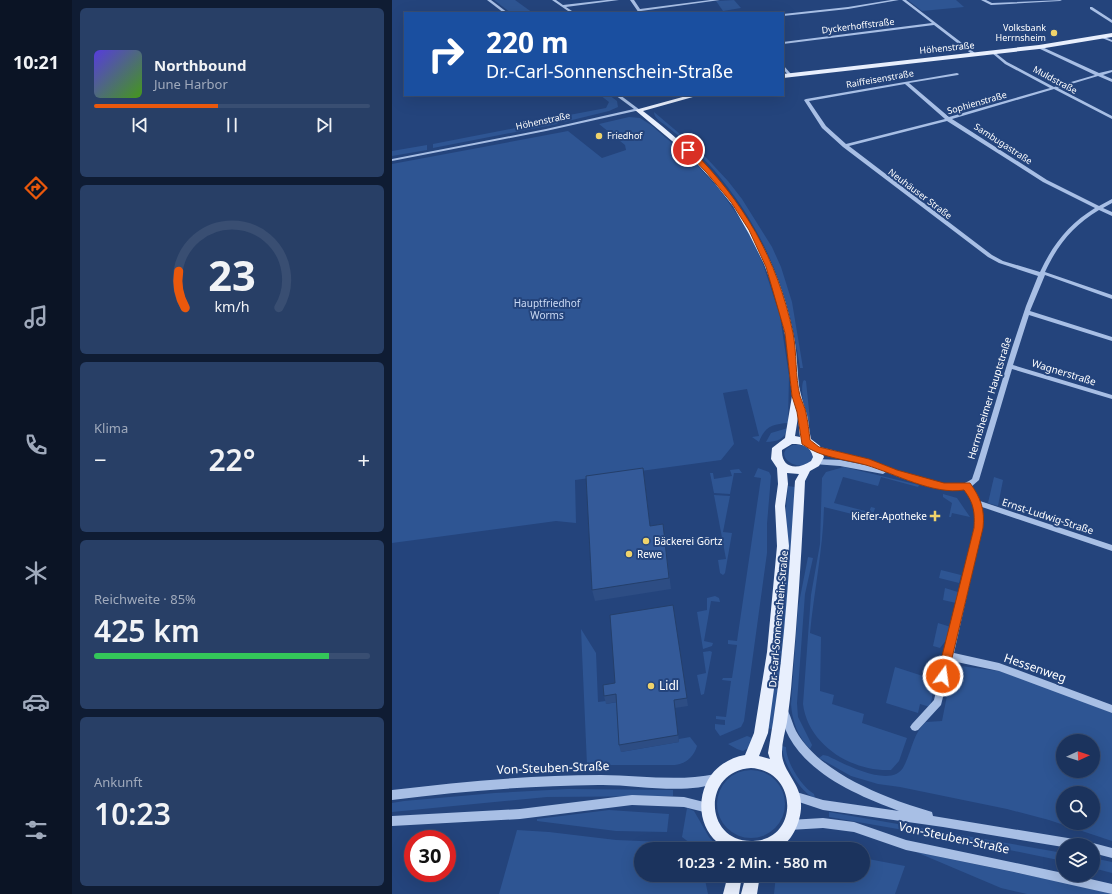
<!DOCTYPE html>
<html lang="de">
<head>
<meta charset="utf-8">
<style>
	:root { --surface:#1b335d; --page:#283f66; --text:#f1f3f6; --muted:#a0aabc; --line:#394e72; --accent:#ea580c }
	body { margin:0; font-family:"Noto Sans",sans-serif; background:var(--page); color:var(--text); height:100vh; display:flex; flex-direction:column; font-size:15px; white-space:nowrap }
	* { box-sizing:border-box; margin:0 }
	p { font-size:13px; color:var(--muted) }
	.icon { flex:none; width:22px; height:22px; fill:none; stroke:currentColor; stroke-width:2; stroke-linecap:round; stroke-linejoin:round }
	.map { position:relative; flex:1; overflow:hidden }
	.sheet { display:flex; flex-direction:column; gap:8px; padding:8px; background:#0f1c33; width:320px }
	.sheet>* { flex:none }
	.guide { position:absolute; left:12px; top:12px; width:380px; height:84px; border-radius:0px; box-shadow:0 4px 16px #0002,0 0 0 1px var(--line); background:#1a4fa0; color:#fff; overflow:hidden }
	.needle { width:26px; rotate:87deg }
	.controls { position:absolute; left:664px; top:734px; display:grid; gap:8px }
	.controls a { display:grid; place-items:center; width:44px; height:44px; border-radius:50%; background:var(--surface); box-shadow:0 4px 16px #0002,0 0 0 1px var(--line); font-size:20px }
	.speed { position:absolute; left:12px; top:830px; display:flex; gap:8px; font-size:20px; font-weight:700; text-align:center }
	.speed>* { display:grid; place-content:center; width:52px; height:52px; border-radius:50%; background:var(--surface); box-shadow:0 4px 16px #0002,0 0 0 1px var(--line); line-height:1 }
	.speed .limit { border:6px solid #d22; background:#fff; color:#111 }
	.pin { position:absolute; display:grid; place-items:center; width:34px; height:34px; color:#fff; margin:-17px; border:2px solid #fff; border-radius:50%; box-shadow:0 1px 4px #0007 }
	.me { position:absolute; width:44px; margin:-22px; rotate:14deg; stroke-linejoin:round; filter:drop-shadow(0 0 3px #0008) }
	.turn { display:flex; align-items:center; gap:14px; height:84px; padding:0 16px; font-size:18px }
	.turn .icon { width:52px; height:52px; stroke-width:2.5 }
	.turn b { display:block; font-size:28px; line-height:34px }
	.big { font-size:30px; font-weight:600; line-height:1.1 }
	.sheet .tile { flex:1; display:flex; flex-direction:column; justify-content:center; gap:6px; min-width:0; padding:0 14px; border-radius:6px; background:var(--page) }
	.sheet .dial { align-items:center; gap:0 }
	.dial svg { height:104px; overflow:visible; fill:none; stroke:var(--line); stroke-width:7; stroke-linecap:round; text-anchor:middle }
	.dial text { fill:var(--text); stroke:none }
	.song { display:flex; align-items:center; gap:12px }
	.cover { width:48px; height:48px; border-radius:6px; background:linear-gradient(135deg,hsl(250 70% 55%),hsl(100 70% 35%)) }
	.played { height:4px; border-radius:2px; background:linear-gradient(90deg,var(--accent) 45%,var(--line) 45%) }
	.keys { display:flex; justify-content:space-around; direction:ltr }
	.heat { display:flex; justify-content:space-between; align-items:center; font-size:22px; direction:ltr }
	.charge { height:6px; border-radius:3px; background:linear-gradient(90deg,#34c759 85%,var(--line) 0) }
	.trip { position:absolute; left:242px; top:842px; width:236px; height:40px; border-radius:20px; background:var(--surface); box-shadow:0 4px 16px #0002,0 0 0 1px var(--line); font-weight:600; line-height:40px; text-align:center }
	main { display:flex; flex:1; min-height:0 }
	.dock { display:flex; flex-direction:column; width:72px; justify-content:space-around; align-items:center; background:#0b1425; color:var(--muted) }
	.dock .icon { width:28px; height:28px }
	.dock .selected { color:var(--accent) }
	.dock b { font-size:18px; color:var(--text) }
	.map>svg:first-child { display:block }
	.green { fill:#2e5593; fill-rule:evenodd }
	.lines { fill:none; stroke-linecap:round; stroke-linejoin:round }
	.minor { fill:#a8bfe5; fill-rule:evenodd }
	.major { fill:#e8effd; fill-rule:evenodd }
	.wall { fill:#2d4d84 }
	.building { fill:#345a99; stroke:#243f6b }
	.route { fill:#ea580c; stroke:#983908 }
	.poi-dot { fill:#efd36b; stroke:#24447c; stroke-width:1.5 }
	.labels { text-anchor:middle; stroke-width:4; stroke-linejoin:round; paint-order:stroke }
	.far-street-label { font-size:9px; fill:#fff; stroke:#24447c }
	.far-poi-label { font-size:9px; fill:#fff; stroke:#24447c; text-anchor:end }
	.park-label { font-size:10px; fill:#cbdaf4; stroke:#24447c }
	.street-label { font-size:10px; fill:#fff; stroke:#24447c }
	.poi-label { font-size:10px; fill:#fff; stroke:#24447c; text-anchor:start }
	.near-street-label { font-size:12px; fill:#fff; stroke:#24447c }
	.near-poi-label { font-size:12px; fill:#fff; stroke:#24447c; text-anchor:start }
</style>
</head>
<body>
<main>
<nav class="dock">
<b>10:21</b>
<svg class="icon selected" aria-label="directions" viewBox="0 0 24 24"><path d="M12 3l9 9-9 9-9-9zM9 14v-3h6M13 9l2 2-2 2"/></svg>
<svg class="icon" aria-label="music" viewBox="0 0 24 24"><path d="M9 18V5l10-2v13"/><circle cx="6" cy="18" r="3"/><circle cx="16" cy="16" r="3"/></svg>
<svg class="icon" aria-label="phone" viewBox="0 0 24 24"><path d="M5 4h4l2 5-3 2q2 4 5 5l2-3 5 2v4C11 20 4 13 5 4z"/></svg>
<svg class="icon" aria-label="climate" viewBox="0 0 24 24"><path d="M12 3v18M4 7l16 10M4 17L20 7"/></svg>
<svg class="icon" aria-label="car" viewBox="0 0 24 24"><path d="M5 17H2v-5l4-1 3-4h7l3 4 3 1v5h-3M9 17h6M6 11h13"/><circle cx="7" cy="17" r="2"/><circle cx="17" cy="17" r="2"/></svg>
<svg class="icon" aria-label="filters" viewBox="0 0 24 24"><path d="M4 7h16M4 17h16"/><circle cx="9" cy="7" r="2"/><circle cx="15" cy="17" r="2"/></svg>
</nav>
<section class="sheet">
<div class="tile">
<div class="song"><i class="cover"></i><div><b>Northbound</b><p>June Harbor</p></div></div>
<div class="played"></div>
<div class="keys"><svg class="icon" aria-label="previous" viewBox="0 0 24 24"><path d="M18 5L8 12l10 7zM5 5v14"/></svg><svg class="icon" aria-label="pause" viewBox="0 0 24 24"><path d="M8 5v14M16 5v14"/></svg><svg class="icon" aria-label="next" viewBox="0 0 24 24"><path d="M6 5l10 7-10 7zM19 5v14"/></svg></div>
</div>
<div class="tile dial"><svg viewBox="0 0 100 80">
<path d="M14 69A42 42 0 1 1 86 69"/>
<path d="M14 69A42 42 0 0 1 9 41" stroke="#ea580c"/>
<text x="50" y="56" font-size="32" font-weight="700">23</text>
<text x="50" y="72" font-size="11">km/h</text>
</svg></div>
<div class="tile"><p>Klima</p>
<div class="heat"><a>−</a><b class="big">22°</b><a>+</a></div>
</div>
<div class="tile"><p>Reichweite · 85%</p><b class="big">425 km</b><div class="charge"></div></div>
<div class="tile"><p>Ankunft</p><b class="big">10:23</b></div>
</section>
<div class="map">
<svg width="720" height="894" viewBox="0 0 720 894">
	<rect width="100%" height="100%" fill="#24447c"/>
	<g class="green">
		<path d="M102,0H123L141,13H119Z"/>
		<path d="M342,0L349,8L331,11L324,1Z"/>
		<path d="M516,0H564L572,7L530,11Z"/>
		<path d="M208,95H217L225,101L226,107L217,111L172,122V118L177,115L214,108L217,102Z"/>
		<path d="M262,112L308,151L336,181L350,199L380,247L389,267L400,302L411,368H408C397,291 372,229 322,170C307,153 291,139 273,125C268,121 262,118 262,112Z"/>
		<path d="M169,116L165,124L41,148V144L149,123Z"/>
		<path d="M237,117L248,118L259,125L304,164L328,190L355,229L371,264L388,316L397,376L396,423C381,424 373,426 367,442L360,437L367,436L355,389L331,393L342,444L329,460L183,480L184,523L164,521L0,543V164L176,131L210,158L234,150L233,145L207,124Z"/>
		<path d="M35,145V150L0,156V151Z"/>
		<path d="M412,380L414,381L418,420L417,422C413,418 407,385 412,380Z"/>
		<path d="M396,428C393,439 385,442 374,442L379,433Z"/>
		<path d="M401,445H407L416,447L421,456C414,479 375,455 401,445Z"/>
		<path d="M452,467L527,485L526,487L489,477L486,486L451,477L442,503L477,512L479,507L483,508L480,519L432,507C431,550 422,591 418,633L429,637L428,691L442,695L440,704L472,714L470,723L515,738L507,761L499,770C460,772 416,745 411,704L419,595L428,544L430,478L434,472Z"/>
		<path d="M366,468L377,472L379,476L375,524V553L352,721L349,727L328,736L323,729V724L333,725V720L324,719V716L334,717L339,681L330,680L331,678H340L345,645L336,644V640L345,641L369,478L362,477Z"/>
		<path d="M347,469L350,473H342L338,494L322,493L318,473H321L322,479L340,476L338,470Z"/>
		<path d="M602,477L611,480L606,506L596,503Z"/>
		<path d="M396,486L403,487L398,574L382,730L376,728L395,553L394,508Z"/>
		<path d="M551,494L565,498L578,517L560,513L559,517H557L560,503L551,497Z"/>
		<path d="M322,495L338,496L331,532L340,533L333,573L331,575L328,573L326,560L334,559Z"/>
		<path d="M416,557L421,558L413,594L405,703L406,717L420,745L418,749C406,737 400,721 399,704L406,608Z"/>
		<path d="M549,570L569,575L567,583L547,578Z"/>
		<path d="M553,588L566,592L564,603L551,600Z"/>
		<path d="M323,596L327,598L328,602L319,601L312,641L321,643L320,646L311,649L305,612L315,610V598Z"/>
		<path d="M546,623L559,627L556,638L548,648L541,646Z"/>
		<path d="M189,629L204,653L206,702L214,701V704L226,702L229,752L287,742V739L298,737L305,746C302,757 293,764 283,765H195Z"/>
		<path d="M318,651L320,652L312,694L309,695L305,675L314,673L311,652Z"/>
		<path d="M561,665L607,671L657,688L720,713V841L657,820L615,809L508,787L486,784L459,776L427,758L431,755L436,756C452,764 501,790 512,766C520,751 521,733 534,722L550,721ZM671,741H701V771H671ZM671,793H701V823H671Z"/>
		<path d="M503,667L534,677L535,675L544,678L538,707L528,704L526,713L494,703Z"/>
		<path d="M355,736L363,739L358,747L351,751L345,749L336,744Z"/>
		<path d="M390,746L394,747C394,762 409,786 422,794L423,798C408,793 390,761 390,746Z"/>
		<circle cx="359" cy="804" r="34"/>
		<path d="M176,789L281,790V796L155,797L0,812V803L12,801L103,793Z"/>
		<path d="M295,808L302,811L317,837L328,849H306L290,837Z"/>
		<path d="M217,810L277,814L275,832L224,831L145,821V819Z"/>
		<path d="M437,812L671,853V861L569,840L437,817Z"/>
		<path d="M125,830L157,832L224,840L273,842L290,849H249V875H312L316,894H107Z"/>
		<path d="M524,852L674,883L720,894H635L609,888Z"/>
		<path d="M471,858L513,866L503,894H382L384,875H471Z"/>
		<path d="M701,858L720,862V873L701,868Z"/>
	</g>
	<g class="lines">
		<g class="minor">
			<path d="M95,0H99L116,13H112Z"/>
			<path d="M160,0H164L171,5L215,0H227L174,7L183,13H179Z"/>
			<path d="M238,0H242L248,9L318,0H328L249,11L251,13H247Z"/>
			<path d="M499,0H507L456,9L391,16V14L456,7Z"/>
			<path d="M510,0H514L583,53V55H581L542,25L391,44V42L540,23Z"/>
			<path d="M589,0H594L600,3L670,0L668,1L599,5Z"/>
			<path d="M698,7H700L720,20V23L698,9Z"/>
			<path d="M710,36L720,40V42L710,38Z"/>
			<path d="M646,46H648L707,73L720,70V72L711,75L720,79V82L706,76L666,88L720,116V119L662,89L560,119L655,180L707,206L720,199V203L711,208L720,212V216L707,210C681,226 666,244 653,272L720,295V299L653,275L638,311L720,337V341L637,315L621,365L720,395V399L620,369L587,480L579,487L588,501L720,545V551L590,507L591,516L590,528L562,653L607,663L720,705V713L607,671L560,661L549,705L526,730L523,731L520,730L518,727L520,724L542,700L582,528C584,513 582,501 572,489C550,495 515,480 494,472L491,474L448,466L422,464L421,462L422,460L425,459L448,460L478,466L424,452L420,449L424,446C443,451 462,455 481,461C503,469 544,488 566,485C571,484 576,482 580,479L585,464L620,348L634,306L646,276L607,263L596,257L451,147L430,128L412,100L414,99L565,73L567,74L566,75L517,83L557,117L658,88L613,64L600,53V51H601L615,62L662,87L703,75L646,48ZM513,84L553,119L454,144L434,126L417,101ZM555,121L651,182L703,208C677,224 661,244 648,272L611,261L600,255L457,146Z"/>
			<path d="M391,65L399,74V76H397L391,69Z"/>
			<path d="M223,95H228L248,110L154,131L0,161V159L154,129L242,109Z"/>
			<path d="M393,710L396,711C399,717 401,725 404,731C422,763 463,784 496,797C510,803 525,807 540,812L541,816L688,840L692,841L693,845H671V847L551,827L431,810L398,799L396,796L398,793L401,791L431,800L507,811C467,796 419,776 397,737C393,730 391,721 388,714L390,711Z"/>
			<path d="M324,774L327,776L329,779L327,782C293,796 243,784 206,785C137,786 69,791 0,800V790C69,782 139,775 209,775C248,775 285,782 324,774Z"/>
			<path d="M240,795L292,797L316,803L319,805L321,808L319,811L316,813L292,807L240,805L128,819L0,826V816L128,809Z"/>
			<path d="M431,818L462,822L514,840L671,873V875H681L720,884V894L622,872L514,850L462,832L431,828L397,830L393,829L392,825L393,821L397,820Z"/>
			<path d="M701,843L720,848V858L701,853V845H697Z"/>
		</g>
		<g class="major">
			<path d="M720,33V37L647,49L391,78V74L647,45Z"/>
			<path d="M298,95H308L251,111C327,169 381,235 401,332C405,349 405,368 407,386C409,396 412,406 415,415C417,423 417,431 419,439L428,446L432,457L427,466L418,471L413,481C410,546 406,612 400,677C399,692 397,707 395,722C393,732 390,742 390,752C389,770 409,783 409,804C410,819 400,845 383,849C375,851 364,849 356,849C350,849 341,850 335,849C331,848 328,845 325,842C309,828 305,804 314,784C321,768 336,758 353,755L362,733L375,652L385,546L383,506L386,484L385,468L379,459L380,448L393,438L400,396L394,339L384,296L372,264L357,234L341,206L321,181L298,156L243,110ZM406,417L408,437L403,436ZM400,444C411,444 418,446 421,457L419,461C406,470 389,469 390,450ZM395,473L407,474L403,481C397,572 392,663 376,753L378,759L367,756L376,733L387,652L397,546L393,506L396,484ZM359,768C407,771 407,840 361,841C312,843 309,771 359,768Z"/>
			<path d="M336,875H350L347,894H331Z"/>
			<path d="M354,875H368L365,894H349Z"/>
		</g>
	</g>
	<g class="wall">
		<path d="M251,468L258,526L271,524L279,589L203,601L200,590Z"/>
		<path d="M281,605L296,706L283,708L287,742L229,752L227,745L224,702L214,704L212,696L223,683Z"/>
	</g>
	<g class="building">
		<path d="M251,468L258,526L271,524L277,578L200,590L194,476Z"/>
		<path d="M281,605L295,698L282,700L286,735L227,745L224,694L212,696L211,685L223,683L218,615Z"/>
	</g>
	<path class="route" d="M294,148H298C352,202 385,258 401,333C405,353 403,376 408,396C410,402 413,407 414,413C416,422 417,431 418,440L427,447L477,459L505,470L552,483H578C589,498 593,510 591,528L555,679L551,681L547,679L545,676L582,528C583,513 582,503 572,490C541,495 504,474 474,465C452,459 429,458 410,444L405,412L400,396L393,333L374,267L357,230L339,202L314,172L294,151Z"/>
	<g class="poi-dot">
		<circle cx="662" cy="33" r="4"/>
		<circle cx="207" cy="136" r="4"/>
		<path d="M541 510h4v4h4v4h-4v4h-4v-4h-4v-4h4z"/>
		<circle cx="254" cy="541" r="4"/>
		<circle cx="237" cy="554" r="4"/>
		<circle cx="259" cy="686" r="4"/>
	</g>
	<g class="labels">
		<g class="far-street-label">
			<text transform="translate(466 26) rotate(-7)" y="3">Dyckerhoffstraße</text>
			<text transform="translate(555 48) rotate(-6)" y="3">Höhenstraße</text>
			<text transform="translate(488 79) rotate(-10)" y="3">Raiffeisenstraße</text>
			<text transform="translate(663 80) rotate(28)" y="3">Muldstraße</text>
			<text transform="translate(585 103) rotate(-16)" y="3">Sophienstraße</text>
			<text transform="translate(151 121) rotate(-12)" y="3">Höhenstraße</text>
			<text transform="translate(611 144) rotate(33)" y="3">Sambugastraße</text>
			<text transform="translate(528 194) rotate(37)" y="3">Neuhäuser Straße</text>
		</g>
		<g class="far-poi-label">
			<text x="654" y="31">Volksbank<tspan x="654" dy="10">Herrnsheim</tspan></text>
			<text x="215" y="139" text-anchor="start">Friedhof</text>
		</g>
		<g class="park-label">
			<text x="155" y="307">Hauptfriedhof<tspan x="155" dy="12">Worms</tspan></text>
		</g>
		<g class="street-label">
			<text transform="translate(672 372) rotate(17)" y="4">Wagnerstraße</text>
			<text transform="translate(597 398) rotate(-73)" y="4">Herrnsheimer Hauptstraße</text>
			<text transform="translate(656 516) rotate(18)" y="4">Ernst-Ludwig-Straße</text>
			<text transform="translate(386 619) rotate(-85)" y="4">Dr.-Carl-Sonnenschein-Straße</text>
		</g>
		<g class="poi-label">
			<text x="535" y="520" text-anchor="end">Kiefer-Apotheke</text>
			<text x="262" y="545">Bäckerei Görtz</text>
			<text x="245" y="558">Rewe</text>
		</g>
		<g class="near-street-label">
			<text transform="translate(643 668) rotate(19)" y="4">Hessenweg</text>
			<text transform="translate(161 768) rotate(-2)" y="4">Von-Steuben-Straße</text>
			<text transform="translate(562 838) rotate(12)" y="4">Von-Steuben-Straße</text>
		</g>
		<g class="near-poi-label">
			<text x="267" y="690">Lidl</text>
		</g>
	</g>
</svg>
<div class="controls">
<a><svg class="needle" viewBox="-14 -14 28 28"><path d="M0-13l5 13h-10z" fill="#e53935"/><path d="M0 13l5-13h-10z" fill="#a0aabc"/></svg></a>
<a><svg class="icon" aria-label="search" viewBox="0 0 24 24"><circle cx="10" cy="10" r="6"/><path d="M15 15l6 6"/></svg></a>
<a><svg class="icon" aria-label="layers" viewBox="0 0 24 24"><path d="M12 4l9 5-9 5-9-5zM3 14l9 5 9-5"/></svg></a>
</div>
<div class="speed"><div class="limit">30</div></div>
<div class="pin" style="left:296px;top:150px;background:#d93025"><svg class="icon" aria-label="arrive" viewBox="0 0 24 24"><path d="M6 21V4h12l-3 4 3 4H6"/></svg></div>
<svg class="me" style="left:551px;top:676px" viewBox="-20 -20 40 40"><circle r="17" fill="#ea580c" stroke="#fff" stroke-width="3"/><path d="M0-11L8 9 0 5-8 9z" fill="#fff"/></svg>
<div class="trip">10:23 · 2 Min. · 580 m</div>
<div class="guide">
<div class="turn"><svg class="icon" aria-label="right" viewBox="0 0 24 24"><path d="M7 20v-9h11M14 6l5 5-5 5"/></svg><div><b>220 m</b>Dr.-Carl-Sonnenschein-Straße</div></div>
</div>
</div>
</main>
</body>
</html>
